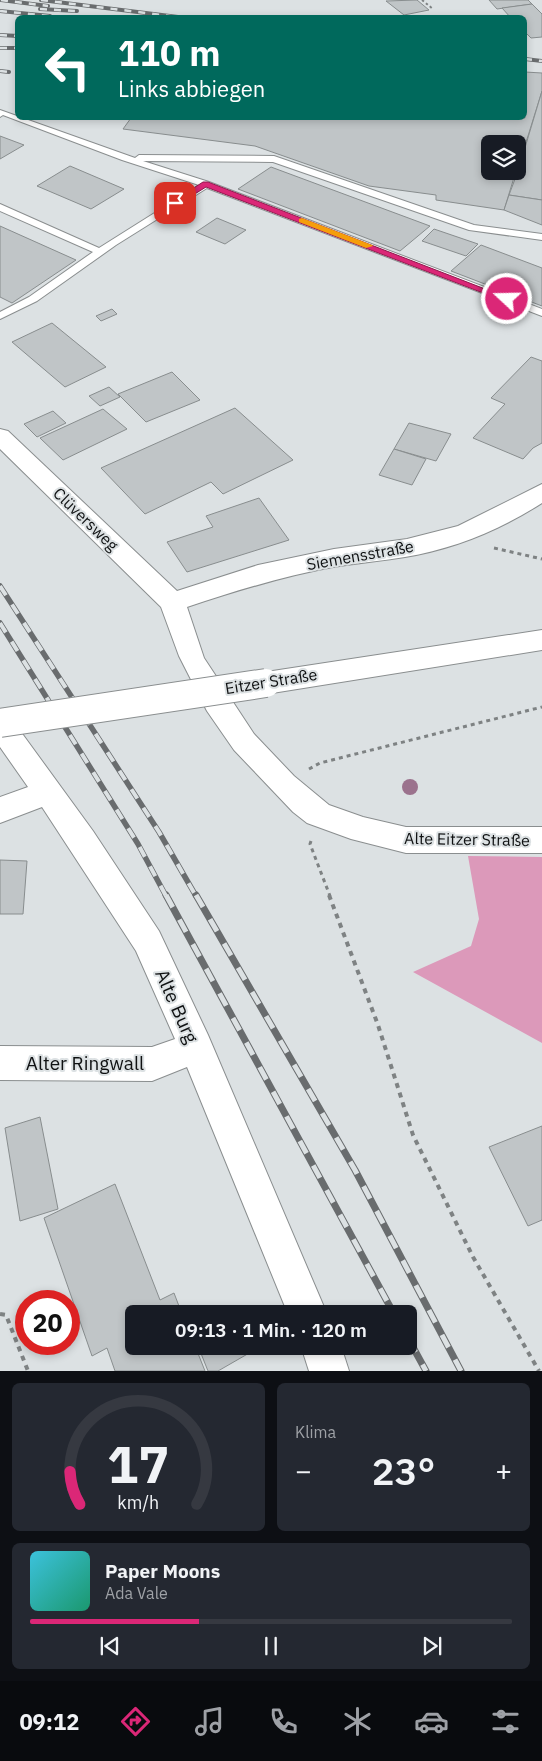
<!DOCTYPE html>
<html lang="de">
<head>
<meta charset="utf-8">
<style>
	:root { --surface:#171b24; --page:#242831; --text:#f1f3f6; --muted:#9ea1a6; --line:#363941; --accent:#db2777 }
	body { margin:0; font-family:"IBM Plex Sans",sans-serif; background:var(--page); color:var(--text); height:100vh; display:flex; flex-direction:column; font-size:19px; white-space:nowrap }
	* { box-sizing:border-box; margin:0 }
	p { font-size:16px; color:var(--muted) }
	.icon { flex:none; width:28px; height:28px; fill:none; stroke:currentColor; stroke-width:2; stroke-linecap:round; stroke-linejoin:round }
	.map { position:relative; height:1371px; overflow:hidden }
	.sheet { display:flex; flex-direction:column; gap:12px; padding:12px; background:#0d0f14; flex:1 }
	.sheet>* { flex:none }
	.banner { position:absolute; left:15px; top:15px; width:512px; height:105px; border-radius:8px; box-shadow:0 2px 8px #0003; background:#00695c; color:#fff; overflow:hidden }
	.buttons { position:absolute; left:481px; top:135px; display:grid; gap:10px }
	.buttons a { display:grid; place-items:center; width:45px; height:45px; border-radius:8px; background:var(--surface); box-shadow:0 2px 8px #0003; font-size:25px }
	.speed { position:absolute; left:15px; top:1290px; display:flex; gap:10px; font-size:25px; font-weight:700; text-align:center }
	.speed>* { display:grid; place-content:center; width:65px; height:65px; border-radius:50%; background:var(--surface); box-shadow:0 2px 8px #0003; line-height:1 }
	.speed .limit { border:8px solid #d22; background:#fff; color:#111 }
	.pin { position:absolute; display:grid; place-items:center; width:42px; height:42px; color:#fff; margin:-21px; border-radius:10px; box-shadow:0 2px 8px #0006 }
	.me { position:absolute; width:55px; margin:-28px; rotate:291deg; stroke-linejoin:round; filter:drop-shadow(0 0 4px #0008) }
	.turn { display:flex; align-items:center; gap:18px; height:105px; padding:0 20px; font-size:22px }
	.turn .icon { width:65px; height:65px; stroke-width:2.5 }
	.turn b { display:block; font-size:35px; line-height:42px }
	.big { font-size:38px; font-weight:600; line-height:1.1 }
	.sheet .tile { flex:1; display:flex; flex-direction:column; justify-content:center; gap:8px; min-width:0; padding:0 18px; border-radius:8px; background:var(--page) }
	.sheet .dial { align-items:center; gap:0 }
	.dial svg { height:130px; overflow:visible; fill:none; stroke:var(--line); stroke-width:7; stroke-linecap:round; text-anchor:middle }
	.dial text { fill:var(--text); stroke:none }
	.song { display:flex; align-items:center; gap:15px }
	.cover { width:60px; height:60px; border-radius:8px; background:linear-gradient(135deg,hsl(190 70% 55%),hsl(160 70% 35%)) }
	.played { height:5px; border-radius:2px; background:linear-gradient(90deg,var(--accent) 35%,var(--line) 35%) }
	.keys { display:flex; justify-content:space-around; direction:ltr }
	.heat { display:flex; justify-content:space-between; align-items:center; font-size:28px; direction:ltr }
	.sheet .tiles { flex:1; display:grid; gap:12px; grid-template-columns:1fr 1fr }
	.tile:last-child { grid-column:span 2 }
	.trip { position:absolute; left:125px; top:1305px; width:292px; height:50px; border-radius:8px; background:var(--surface); box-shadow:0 2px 8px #0003; font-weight:600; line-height:50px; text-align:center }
	.menu { display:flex; height:80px; justify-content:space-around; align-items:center; background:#090b0e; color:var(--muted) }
	.menu .icon { width:35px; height:35px }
	.menu .on { color:var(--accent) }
	.menu b { font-size:22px; color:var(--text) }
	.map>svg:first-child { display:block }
	.forest { fill:#dc99ba }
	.building { fill:#c0c5c7; stroke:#888d8e }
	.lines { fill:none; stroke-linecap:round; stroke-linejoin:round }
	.lane-casing { stroke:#8a8e8f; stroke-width:2 }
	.street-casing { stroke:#8a8e8f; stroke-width:2 }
	.secondary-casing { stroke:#8a8e8f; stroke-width:2 }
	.path-far2 { stroke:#7e8283; stroke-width:2; stroke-dasharray:2.5 2.5; stroke-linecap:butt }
	.path-far1 { stroke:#7e8283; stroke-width:3; stroke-dasharray:4 4; stroke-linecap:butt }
	.path { stroke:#7e8283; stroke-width:4; stroke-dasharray:5 5; stroke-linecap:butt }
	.lane { fill:#fff; fill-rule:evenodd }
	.street { fill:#fff; fill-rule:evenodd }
	.secondary { fill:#fff; fill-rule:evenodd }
	.rail-far2-casing { stroke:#696c6e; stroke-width:4 }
	.rail-far1-casing { stroke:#696c6e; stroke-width:5.5 }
	.rail-casing { stroke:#696c6e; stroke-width:7 }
	.rail-far2 { stroke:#dce1e3; stroke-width:2.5; stroke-dasharray:7; stroke-linecap:butt }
	.rail-far1 { stroke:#dce1e3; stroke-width:4; stroke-dasharray:11; stroke-linecap:butt }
	.rail { stroke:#dce1e3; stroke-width:5; stroke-dasharray:14; stroke-linecap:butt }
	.secondary-bridge-casing { stroke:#8a8e8f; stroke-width:30; stroke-linecap:butt }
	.secondary-bridge { stroke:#fff; stroke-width:28 }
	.tree { fill:#9b728d }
	.route { fill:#db2777; stroke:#8e194d }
	.slow { fill:#f59e0b }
	.labels { text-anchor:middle; stroke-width:4; stroke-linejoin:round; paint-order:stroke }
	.street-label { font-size:16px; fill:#0f1112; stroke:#dce1e3 }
	.near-street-label { font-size:19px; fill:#0f1112; stroke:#dce1e3 }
</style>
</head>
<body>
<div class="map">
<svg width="542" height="1371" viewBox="0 0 542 1371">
	<rect width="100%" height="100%" fill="#dce1e3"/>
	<path class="forest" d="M468,856L542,857V1043L413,972L471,946L479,919Z"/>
	<g class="building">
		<path d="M417,0L429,10L404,15L386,1Z"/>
		<path d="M489,0H528L532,4L497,9Z"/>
		<path d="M532,4L542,14V37L531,38L525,32V18H511L502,8Z"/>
		<path d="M525,72L542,73V91L518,168V144H490V171H516L504,210L436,200V195L369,186L255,146L123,129L131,118H525Z"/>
		<path d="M542,91V200L509,195L518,171Z"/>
		<path d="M0,136L24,145L0,159Z"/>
		<path d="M70,166L124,189L91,209L37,186Z"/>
		<path d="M271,167L430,226L400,251L238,189Z"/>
		<path d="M509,195L542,200V225L504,210Z"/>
		<path d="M217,218L246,230L225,244L196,232Z"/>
		<path d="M0,226L76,260L12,303L0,297Z"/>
		<path d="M434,229L478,244L466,256L422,241Z"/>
		<path d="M481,245L542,268V306L451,271Z"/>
		<path d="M112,309L117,314L101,321L96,316Z"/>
		<path d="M52,323L106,367L65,387L12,342Z"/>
		<path d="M531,357L542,361V443L533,448L523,459L473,438L505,404L491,398Z"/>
		<path d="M172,372L200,400L146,422L118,394Z"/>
		<path d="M109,387L120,397L100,406L89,396Z"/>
		<path d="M235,408L293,460L223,494L211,482L145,514L101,468Z"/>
		<path d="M103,409L127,429L63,460L40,438Z"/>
		<path d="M53,411L66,423L37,437L24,424Z"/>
		<path d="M409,423L451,434L436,461L394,449Z"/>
		<path d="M394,449L426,459L412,485L379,475Z"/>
		<path d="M259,498L289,540L187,572L167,542L213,527L206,516Z"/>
		<path d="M0,860L27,861L23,914H0Z"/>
		<path d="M40,1117L58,1209L20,1221L5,1128Z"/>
		<path d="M542,1126V1220L528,1226L489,1147Z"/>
		<path d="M115,1184L160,1300L174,1293L182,1314H134V1346H195L205,1371H115L107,1348L92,1356L44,1218Z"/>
		<path d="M198,1346H248L251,1352L218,1371H208Z"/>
	</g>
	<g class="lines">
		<defs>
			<path id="lane" d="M0,110L135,158L139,155L274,156L474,225L542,234V240L469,230L273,162L143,161L209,182L542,309V316L207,188L116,245L37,301L0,319V312L29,297L93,252L0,211V204L99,248L199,185L122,160L3,115L0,117Z"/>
			<g id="street">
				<path d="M0,429L8,431L177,591L258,565L334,549L407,539L458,526L542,484V503C500,530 454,549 405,557C381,561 357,563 333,567C283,576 235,591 187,607L204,658L254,734L294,776L329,805L363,817L406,827H542V853H406L351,839L307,823L293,812L234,750L207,711L179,656L161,607L0,449Z"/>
				<path d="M0,714L10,717L93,831L159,931L208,1035L327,1314H288L187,1067L152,1081L0,1080V1046L152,1047L175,1039L136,951L42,807L0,823V797L28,787L0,747Z"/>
				<path d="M301,1346H341L349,1371H309Z"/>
			</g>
			<path id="secondary" d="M542,630V650L266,694L256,691L252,683L256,675L266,672Z"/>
		</defs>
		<use href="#lane" class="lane-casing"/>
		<use href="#street" class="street-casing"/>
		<use href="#secondary" class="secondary-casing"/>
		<path class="path-far2" d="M422,0L433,9"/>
		<g class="path-far1">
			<path d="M494,548L542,559"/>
			<path d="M309,769L320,763L542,707"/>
			<path d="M311,841L310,844L330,896"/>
		</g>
		<g class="path">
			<path d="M329,895L378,1025L413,1135L473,1257L539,1371"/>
			<path d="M0,1314L6,1315L28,1371"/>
		</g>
		<use href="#lane" class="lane"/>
		<use href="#street" class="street"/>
		<use href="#secondary" class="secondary"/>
		<defs>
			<g id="rail-far2">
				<path d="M1,0L48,6"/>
				<path d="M41,0L186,18"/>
				<path d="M40,9L77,11"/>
				<path d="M0,11L50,16"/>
				<path d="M0,35L18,36"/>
				<path d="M0,48H18"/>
				<path d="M525,59L542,61"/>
				<path d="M0,71L9,72"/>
			</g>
			<g id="rail-far1">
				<path d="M0,586L159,832L196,896"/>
				<path d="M0,623L138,844L166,896"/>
			</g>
			<g id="rail">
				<path d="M166,895L394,1314"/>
				<path d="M196,895L355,1170L461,1371"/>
				<path d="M409,1340L426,1371"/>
			</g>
		</defs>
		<use href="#rail-far2" class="rail-far2-casing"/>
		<use href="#rail-far1" class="rail-far1-casing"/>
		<use href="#rail" class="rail-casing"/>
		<use href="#rail-far2" class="rail-far2"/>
		<use href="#rail-far1" class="rail-far1"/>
		<use href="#rail" class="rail"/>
		<defs>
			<path id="secondary-bridge" d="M0,723L266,683"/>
		</defs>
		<use href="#secondary-bridge" class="secondary-bridge-casing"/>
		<use href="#secondary-bridge" class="secondary-bridge"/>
	</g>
	<circle class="tree" cx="410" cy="787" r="8"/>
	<path class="route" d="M203,182H208L511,299L504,301L206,187L177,205H172V202Z"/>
	<path class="slow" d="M302,218L372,245L373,246L366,248L299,222V219Z"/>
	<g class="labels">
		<g class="street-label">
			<text transform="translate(86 519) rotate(44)" y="6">Clüversweg</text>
			<text transform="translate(360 555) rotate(-10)" y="6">Siemensstraße</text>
			<text transform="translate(271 681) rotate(-9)" y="6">Eitzer Straße</text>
			<text transform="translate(467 839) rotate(1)" y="6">Alte Eitzer Straße</text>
		</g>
		<g class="near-street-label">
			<text transform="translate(177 1006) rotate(66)" y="7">Alte Burg</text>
			<text x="85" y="1070">Alter Ringwall</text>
		</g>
	</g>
</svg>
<div class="buttons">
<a><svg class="icon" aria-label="layers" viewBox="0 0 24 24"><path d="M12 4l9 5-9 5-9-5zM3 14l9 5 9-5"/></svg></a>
</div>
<div class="speed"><div class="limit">20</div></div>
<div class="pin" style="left:175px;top:203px;background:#d93025"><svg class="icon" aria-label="arrive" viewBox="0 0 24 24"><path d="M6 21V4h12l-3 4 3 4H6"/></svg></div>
<svg class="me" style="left:507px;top:299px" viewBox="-20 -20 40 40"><circle r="17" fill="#db2777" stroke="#fff" stroke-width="3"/><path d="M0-11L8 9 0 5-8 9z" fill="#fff"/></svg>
<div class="trip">09:13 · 1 Min. · 120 m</div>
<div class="banner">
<div class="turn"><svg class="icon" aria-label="left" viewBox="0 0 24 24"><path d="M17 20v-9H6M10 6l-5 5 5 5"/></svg><div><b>110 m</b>Links abbiegen</div></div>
</div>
</div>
<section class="sheet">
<div class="tiles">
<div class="tile dial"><svg viewBox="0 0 100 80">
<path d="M14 69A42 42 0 1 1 86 69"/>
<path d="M14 69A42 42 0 0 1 8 49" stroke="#db2777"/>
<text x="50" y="56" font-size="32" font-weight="700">17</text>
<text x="50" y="72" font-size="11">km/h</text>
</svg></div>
<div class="tile"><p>Klima</p>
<div class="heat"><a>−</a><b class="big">23°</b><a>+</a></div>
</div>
<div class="tile">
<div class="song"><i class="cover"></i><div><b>Paper Moons</b><p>Ada Vale</p></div></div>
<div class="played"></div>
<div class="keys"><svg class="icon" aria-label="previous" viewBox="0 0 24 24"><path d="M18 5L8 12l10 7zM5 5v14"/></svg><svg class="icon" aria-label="pause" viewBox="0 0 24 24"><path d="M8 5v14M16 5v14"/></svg><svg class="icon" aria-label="next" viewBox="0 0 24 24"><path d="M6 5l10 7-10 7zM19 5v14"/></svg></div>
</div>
</div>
</section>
<nav class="menu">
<b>09:12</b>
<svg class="icon on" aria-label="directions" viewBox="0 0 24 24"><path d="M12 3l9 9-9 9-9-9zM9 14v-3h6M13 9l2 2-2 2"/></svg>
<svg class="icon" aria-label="music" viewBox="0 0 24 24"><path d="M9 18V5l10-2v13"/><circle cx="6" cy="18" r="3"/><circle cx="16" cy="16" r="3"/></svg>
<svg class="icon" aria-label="phone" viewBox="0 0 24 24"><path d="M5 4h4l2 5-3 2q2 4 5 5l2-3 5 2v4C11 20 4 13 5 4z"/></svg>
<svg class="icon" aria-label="climate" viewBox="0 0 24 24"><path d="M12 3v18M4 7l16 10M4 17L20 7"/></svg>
<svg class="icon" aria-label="car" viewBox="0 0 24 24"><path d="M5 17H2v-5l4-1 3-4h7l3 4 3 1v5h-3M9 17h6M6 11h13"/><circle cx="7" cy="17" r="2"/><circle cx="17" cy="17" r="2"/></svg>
<svg class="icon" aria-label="filters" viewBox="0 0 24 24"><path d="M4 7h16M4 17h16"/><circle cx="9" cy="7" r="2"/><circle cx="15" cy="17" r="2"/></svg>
</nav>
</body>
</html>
